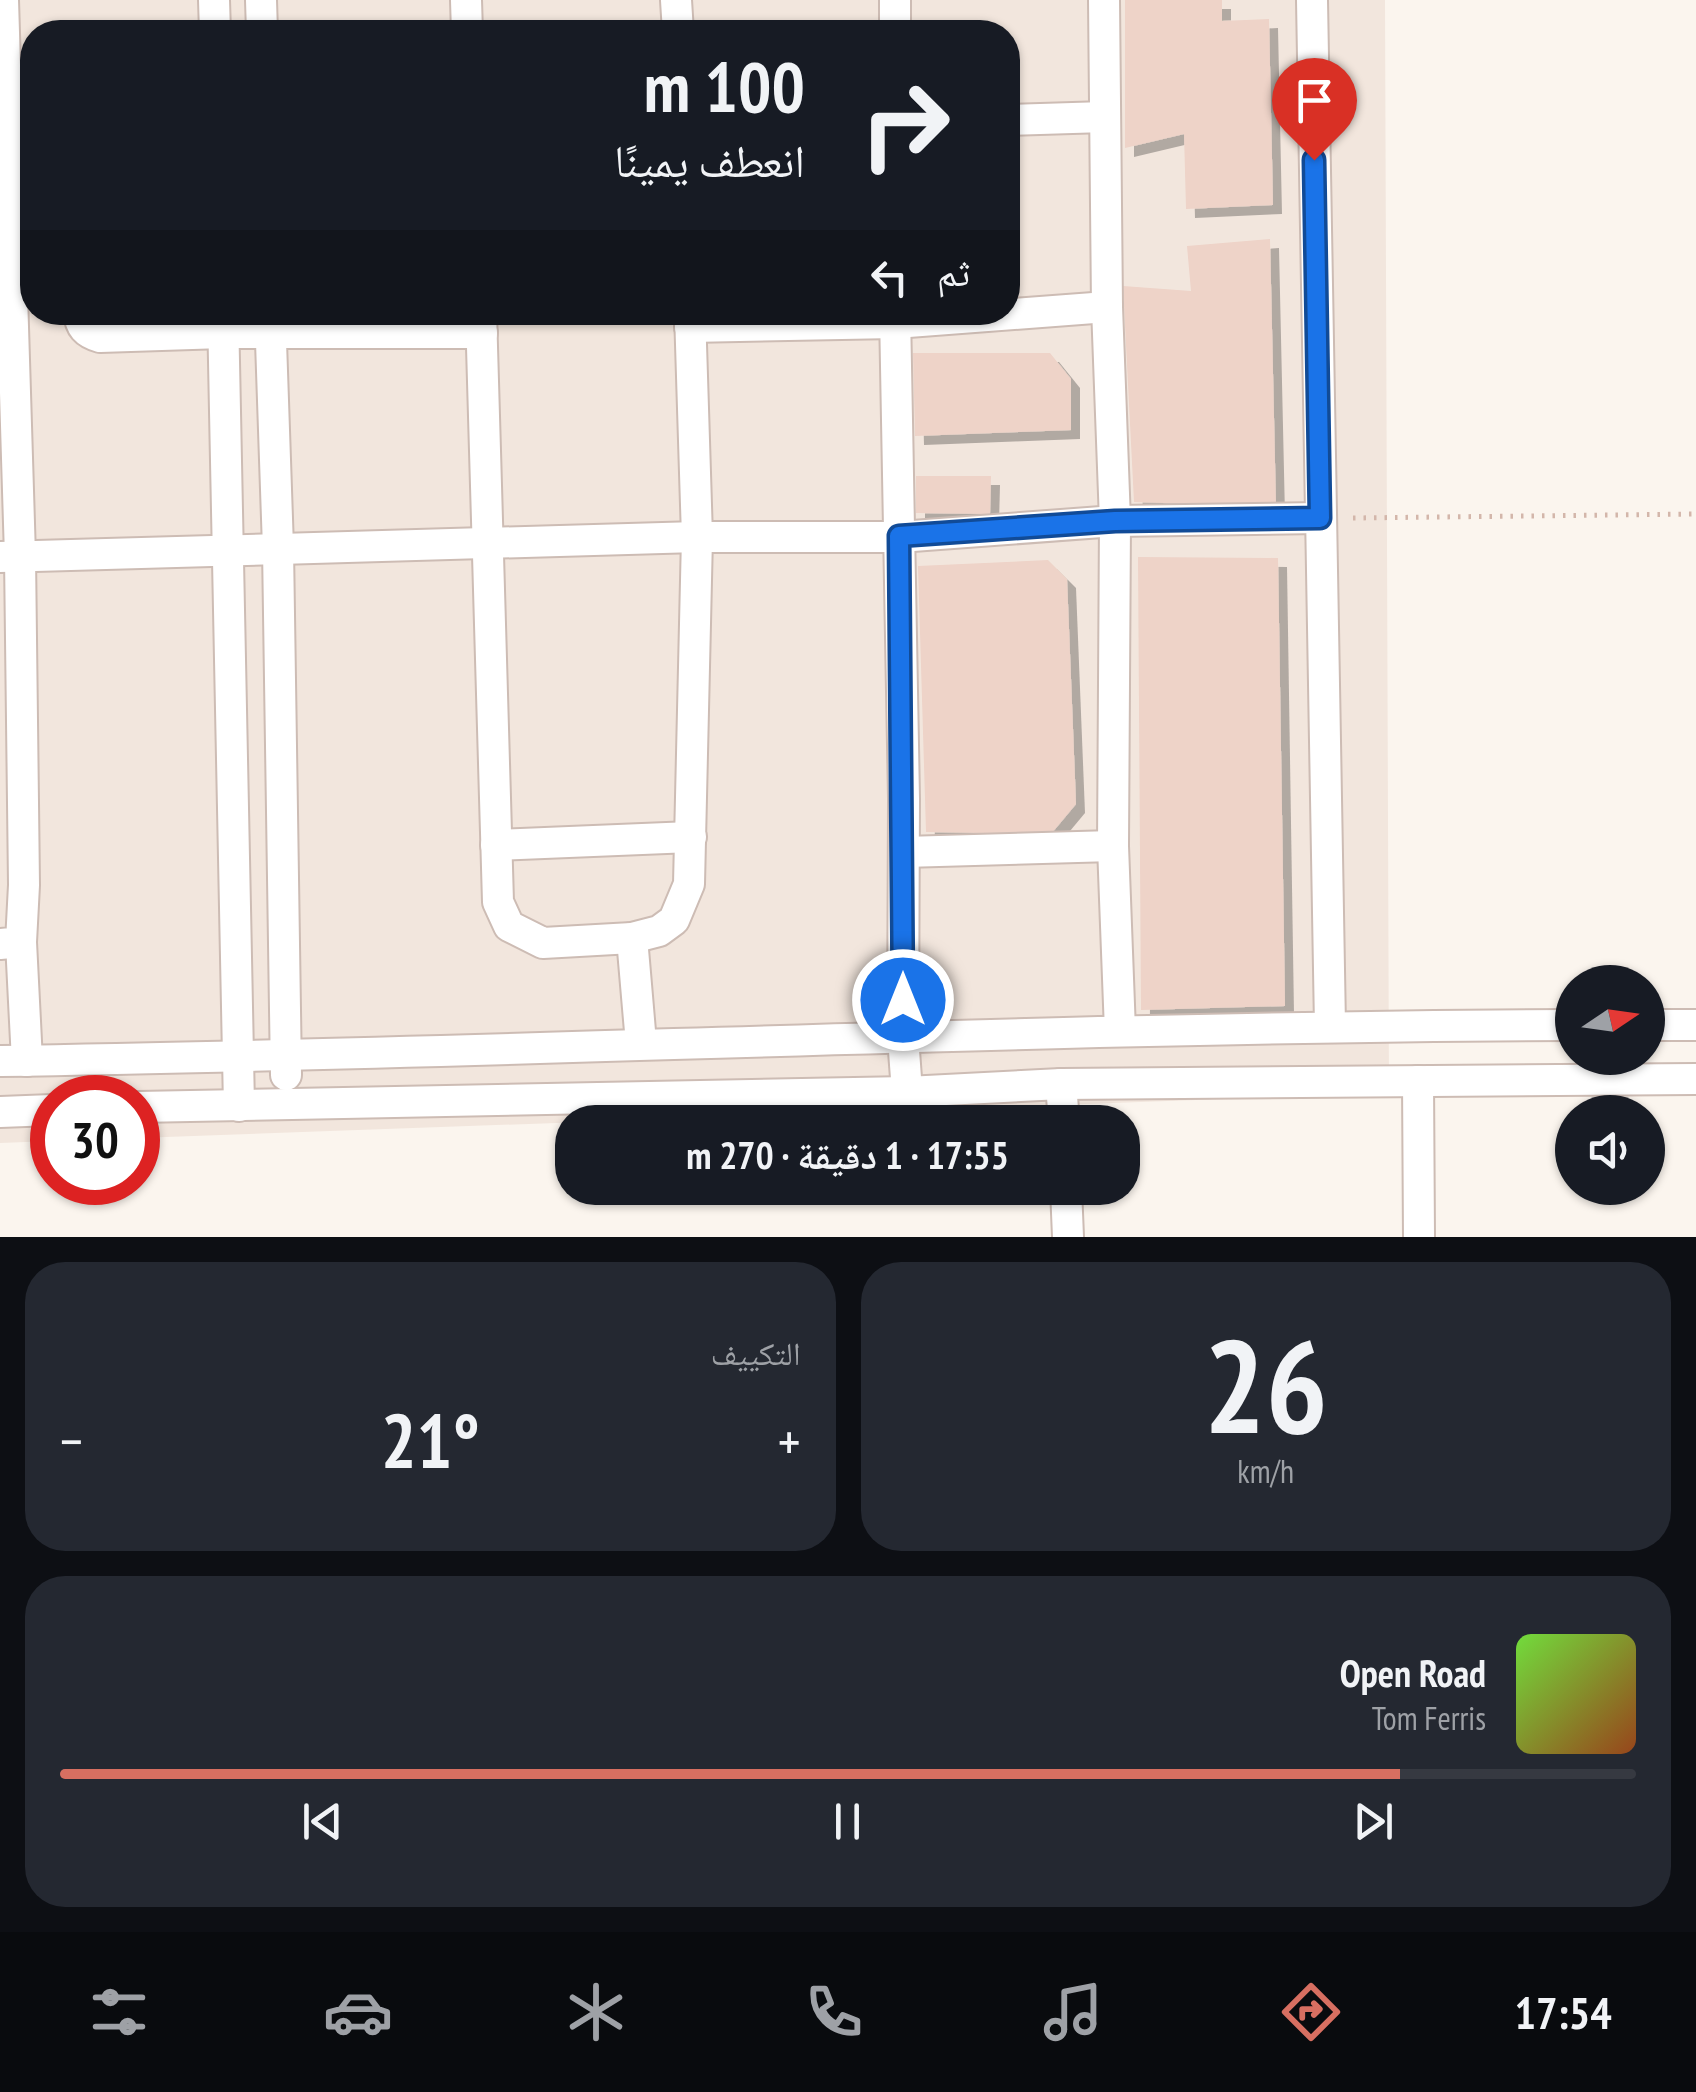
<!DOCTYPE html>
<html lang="ar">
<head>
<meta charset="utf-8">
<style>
	:root { --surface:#171b24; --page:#242831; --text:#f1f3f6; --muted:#9ea1a6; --line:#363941; --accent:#d76f61 }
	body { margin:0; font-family:"PT Sans Narrow","Noto Naskh Arabic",sans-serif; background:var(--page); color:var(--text); direction:rtl; height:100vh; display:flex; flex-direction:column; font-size:38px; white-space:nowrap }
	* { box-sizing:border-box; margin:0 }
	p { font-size:32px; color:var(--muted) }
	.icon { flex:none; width:55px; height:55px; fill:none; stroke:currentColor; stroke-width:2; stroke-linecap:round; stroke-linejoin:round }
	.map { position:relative; height:1237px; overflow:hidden; direction:ltr }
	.drawer { display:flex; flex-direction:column; gap:25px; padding:25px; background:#0d0f14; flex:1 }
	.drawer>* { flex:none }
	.top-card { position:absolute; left:20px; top:20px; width:1000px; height:305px; border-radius:40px; box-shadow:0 2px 8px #0004; direction:rtl; background:#171b24; color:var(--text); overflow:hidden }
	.needle { width:65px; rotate:77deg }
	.tools { position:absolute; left:1555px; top:965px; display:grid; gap:20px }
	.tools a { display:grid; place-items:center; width:110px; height:110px; border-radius:50%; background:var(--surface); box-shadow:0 2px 8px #0004; font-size:50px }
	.speed { position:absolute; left:30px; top:1075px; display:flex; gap:20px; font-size:50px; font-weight:700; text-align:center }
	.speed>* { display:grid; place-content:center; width:130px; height:130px; border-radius:50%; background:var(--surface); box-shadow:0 2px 8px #0004; line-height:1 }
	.speed .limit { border:15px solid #d22; background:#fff; color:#111 }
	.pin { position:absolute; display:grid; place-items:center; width:85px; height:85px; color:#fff; margin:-102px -42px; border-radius:50% 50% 50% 0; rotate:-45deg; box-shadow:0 0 10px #0007 }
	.pin .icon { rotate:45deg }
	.me { position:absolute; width:110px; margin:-55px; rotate:0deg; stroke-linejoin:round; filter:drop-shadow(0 0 8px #0008) }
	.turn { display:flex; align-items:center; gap:35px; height:210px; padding:0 50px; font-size:45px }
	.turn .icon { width:130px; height:130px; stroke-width:2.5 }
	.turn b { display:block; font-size:70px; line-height:85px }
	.then { display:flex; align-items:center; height:95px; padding:0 50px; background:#0003; gap:20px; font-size:38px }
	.big { font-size:75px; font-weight:700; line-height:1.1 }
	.drawer .tile { flex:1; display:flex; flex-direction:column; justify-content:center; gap:15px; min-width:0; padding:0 35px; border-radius:40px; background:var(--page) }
	.drawer .dial { align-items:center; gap:0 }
	.dial b { font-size:130px; line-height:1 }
	.song { display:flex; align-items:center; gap:30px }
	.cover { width:120px; height:120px; border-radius:15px; background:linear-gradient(135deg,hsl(100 70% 55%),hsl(20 70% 35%)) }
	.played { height:10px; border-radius:5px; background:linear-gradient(90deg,var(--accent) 85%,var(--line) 85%) }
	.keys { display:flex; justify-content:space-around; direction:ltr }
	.heat { display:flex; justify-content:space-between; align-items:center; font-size:55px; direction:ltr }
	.drawer .tiles { flex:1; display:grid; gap:25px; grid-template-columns:1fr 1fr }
	.tile:last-child { grid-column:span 2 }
	.trip { position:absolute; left:555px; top:1105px; width:585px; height:100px; border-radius:40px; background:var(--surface); box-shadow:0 2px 8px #0004; font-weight:700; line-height:100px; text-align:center; direction:rtl }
	.dock { display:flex; height:160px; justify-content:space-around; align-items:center; background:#090b0e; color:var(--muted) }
	.dock .icon { width:70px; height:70px }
	.dock .current { color:var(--accent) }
	.dock b { font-size:45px; color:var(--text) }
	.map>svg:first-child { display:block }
	.residential { fill:#f2e6dd; fill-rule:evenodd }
	.building { fill:#eed3c8; filter:url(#shadow) }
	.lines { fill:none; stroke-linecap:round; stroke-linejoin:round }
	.minor-casing { stroke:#cdbcb4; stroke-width:34 }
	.path { stroke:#d3b6aa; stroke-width:5; stroke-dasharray:2.5 8; stroke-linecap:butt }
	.minor { stroke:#fff; stroke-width:30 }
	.route-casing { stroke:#114b97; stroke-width:25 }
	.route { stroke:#1a73e8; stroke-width:18 }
</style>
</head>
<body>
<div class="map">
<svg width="1696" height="1237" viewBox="0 0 1696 1237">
	<defs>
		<filter id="shadow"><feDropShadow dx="9" dy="9" stdDeviation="0" flood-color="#0004"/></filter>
	</defs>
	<rect width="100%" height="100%" fill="#fbf5ee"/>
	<path class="residential" d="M0,0H1385L1389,1093L138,1138V1098H52V1141L0,1143ZM32,32H1008V312H32Z"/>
	<g class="building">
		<path d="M1125,0H1222V21L1269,19L1273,205L1186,209L1184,134L1125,148Z"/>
		<path d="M1270,239L1276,507L1134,502L1123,286L1191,291L1187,246Z"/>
		<path d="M913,353H1050L1071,379V430L915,436Z"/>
		<path d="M916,476H991L990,514L916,513Z"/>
		<path d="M1138,557L1278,558L1285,1006L1141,1010Z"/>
		<path d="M1048,560L1067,579L1076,804L1051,834L926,832L918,566Z"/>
	</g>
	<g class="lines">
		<defs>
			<g id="minor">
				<path d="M214,0L215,32"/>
				<path d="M261,0L262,32"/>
				<path d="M466,0L467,32"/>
				<path d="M676,0L678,32"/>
				<path d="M895,0V32"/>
				<path d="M1104,0L1107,307L1115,521L1113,846L1120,1031"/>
				<path d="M1312,0L1330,1026"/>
				<path d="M1008,120L1105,117"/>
				<path d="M79,312C80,327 86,333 100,337L223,333H482"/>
				<path d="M223,312L239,1106"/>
				<path d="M270,312L278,548L286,1075"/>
				<path d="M481,312L498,902L509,926L543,943L632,938L659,931L674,920L689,884L697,537L690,312"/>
				<path d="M895,312L904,799L903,1037L907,1092"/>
				<path d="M690,327L895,323L1107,307"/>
				<path d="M0,557L697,537H899L1115,521L1320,518"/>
				<path d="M496,845L691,837"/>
				<path d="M904,852L1113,846"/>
				<path d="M632,938L641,1043"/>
				<path d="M21,942L27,1061"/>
				<path d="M0,944L21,942L24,885L20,556L3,0"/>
				<path d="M1648,1025H1696"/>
				<path d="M0,1061C524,1053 1048,1027 1572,1025"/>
				<path d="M1418,1081L1419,1237"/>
				<path d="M1061,1084L1064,1122"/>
				<path d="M138,1107L907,1092L1061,1084L1696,1079"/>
				<path d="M0,1112L52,1110"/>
				<path d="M1066,1188L1068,1237"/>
			</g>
		</defs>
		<use href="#minor" class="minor-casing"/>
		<path class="path" d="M1353,518L1696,514"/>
		<use href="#minor" class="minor"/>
	</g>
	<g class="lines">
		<defs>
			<path id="route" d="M903,1000L899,536L1115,521L1320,518L1314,160"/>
		</defs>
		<use href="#route" class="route-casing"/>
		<use href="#route" class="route"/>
	</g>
</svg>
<div class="tools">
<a><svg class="needle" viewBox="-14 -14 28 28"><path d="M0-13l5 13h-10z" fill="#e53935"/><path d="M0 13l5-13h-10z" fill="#9ea1a6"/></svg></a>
<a><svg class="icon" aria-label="sound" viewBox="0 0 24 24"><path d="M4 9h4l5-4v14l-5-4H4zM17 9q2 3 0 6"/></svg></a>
</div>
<div class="speed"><div class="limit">30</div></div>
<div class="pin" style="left:1314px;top:160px;background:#d93025"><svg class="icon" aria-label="arrive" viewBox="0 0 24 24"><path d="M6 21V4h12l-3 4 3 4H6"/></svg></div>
<svg class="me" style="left:903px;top:1000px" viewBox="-20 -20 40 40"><circle r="17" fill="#1a73e8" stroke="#fff" stroke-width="3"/><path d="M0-11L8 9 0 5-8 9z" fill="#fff"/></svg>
<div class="trip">17:55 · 1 دقيقة · 270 m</div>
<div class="top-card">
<div class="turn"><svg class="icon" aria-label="right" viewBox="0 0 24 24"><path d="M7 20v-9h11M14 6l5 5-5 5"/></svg><div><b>100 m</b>انعطف يمينًا</div></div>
<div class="then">ثم<svg class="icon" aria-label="left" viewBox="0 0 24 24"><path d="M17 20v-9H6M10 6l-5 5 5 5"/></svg></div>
</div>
</div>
<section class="drawer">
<div class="tiles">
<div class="tile dial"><b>26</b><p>km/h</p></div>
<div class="tile"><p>التكييف</p>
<div class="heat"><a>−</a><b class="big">21°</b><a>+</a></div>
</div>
<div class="tile">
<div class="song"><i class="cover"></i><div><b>Open Road</b><p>Tom Ferris</p></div></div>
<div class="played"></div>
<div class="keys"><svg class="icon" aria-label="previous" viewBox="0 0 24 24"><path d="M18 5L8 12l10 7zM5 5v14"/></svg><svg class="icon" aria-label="pause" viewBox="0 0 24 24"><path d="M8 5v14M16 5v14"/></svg><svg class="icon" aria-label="next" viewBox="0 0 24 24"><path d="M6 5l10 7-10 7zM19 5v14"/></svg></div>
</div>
</div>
</section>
<nav class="dock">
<b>17:54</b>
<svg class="icon current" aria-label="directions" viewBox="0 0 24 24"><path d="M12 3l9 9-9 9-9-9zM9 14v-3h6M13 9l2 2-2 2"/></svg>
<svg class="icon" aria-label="music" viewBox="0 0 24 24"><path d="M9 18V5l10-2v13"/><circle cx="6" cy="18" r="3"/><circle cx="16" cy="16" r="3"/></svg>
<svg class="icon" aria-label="phone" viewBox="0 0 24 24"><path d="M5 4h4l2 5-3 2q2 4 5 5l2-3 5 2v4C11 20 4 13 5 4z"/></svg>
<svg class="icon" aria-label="climate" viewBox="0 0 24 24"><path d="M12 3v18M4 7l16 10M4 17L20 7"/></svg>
<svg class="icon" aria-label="car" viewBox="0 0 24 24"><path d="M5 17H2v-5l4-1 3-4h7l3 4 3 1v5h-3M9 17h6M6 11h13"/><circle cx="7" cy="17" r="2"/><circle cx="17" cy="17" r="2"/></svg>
<svg class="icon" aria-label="filters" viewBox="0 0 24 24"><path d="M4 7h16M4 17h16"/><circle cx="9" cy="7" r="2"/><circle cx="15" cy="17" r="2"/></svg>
</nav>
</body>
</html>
